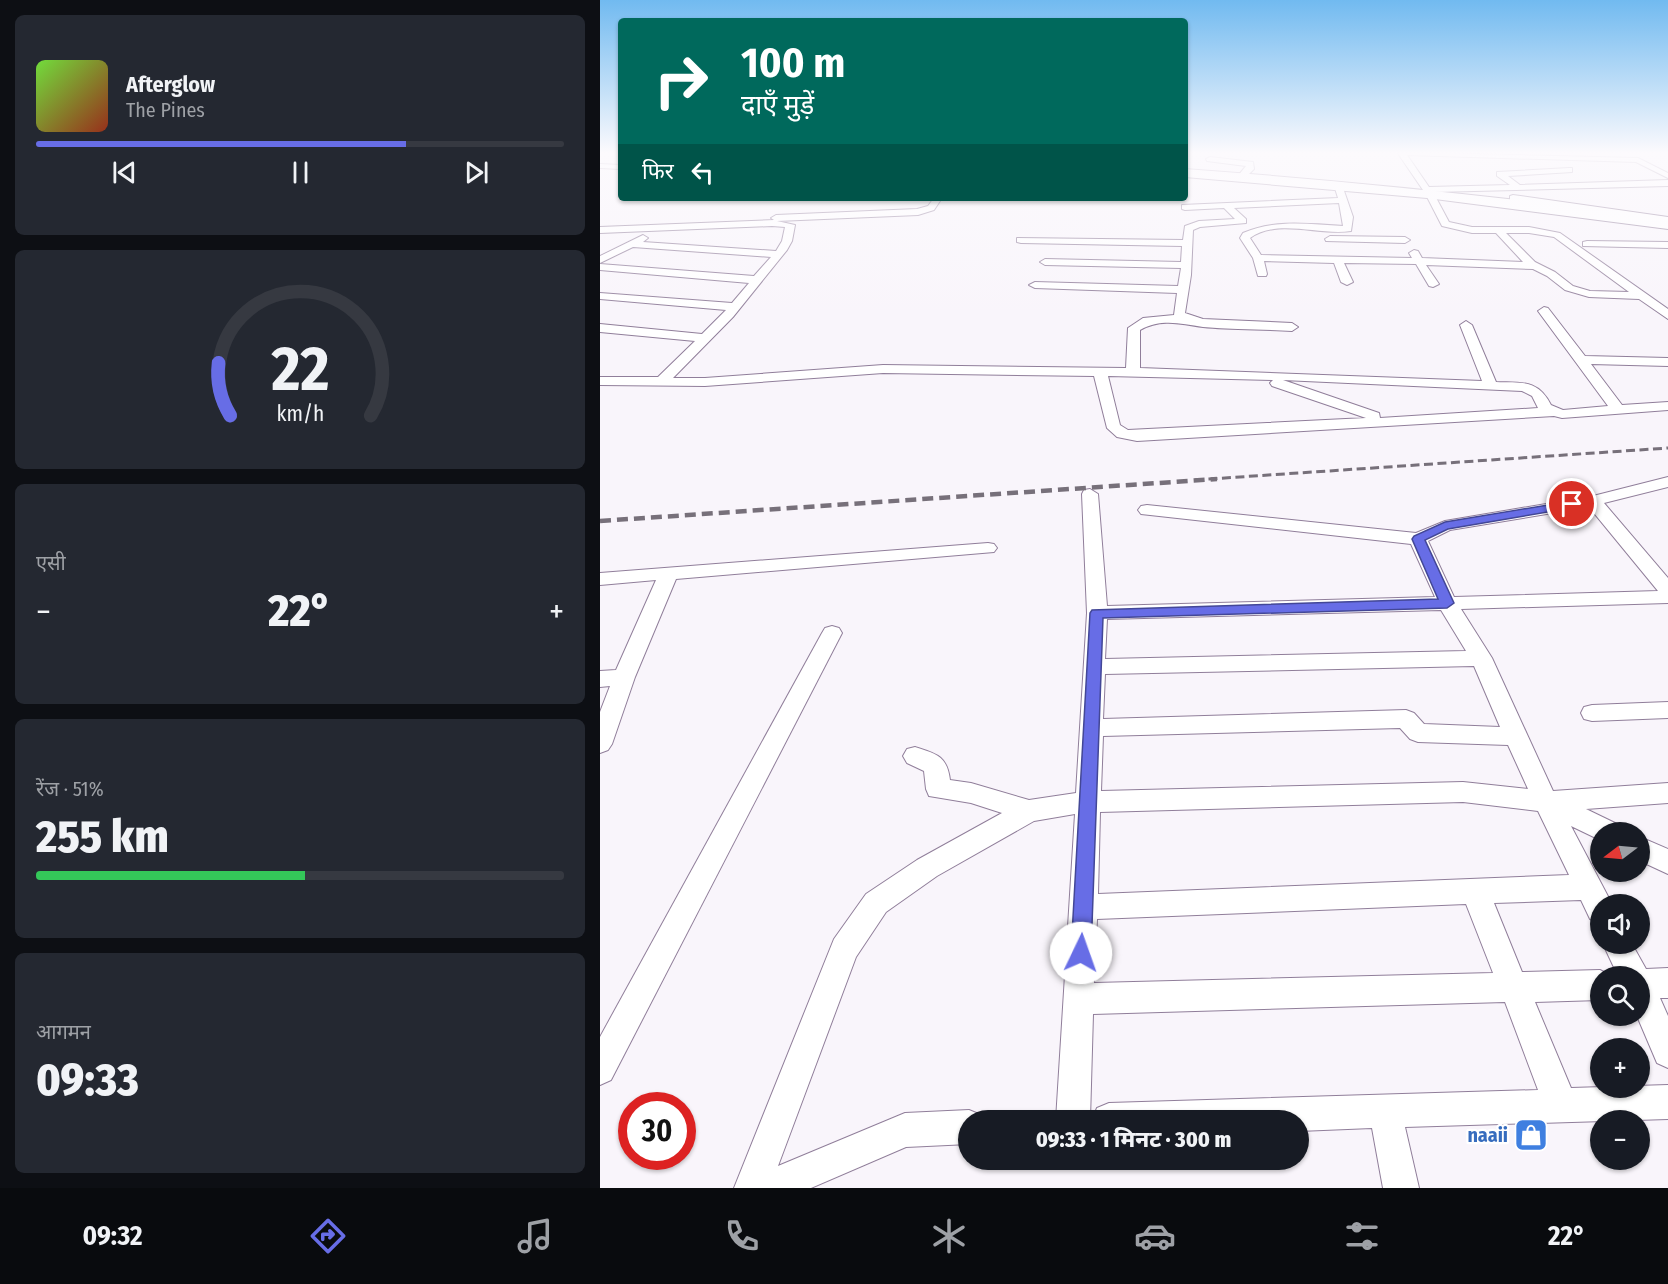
<!DOCTYPE html>
<html lang="hi">
<head>
<meta charset="utf-8">
<style>
	:root { --surface:#171b24; --page:#242831; --text:#f1f3f6; --muted:#9ea1a6; --line:#363941; --accent:#676de6 }
	body { margin:0; font-family:"Fira Sans Condensed","Noto Sans Devanagari",sans-serif; background:var(--page); color:var(--text); height:100vh; display:flex; flex-direction:column; font-size:22px; white-space:nowrap }
	* { box-sizing:border-box; margin:0 }
	p { font-size:20px; color:var(--muted) }
	.icon { flex:none; width:33px; height:33px; fill:none; stroke:currentColor; stroke-width:2; stroke-linecap:round; stroke-linejoin:round }
	.map { position:relative; flex:1; overflow:hidden }
	.drawer { display:flex; flex-direction:column; gap:15px; padding:15px; background:#0d0f14; width:600px }
	.drawer>* { flex:none }
	.top-card { position:absolute; left:18px; top:18px; width:570px; height:183px; border-radius:6px; box-shadow:0 2px 4px #0004; background:#00695c; color:#fff; overflow:hidden }
	.needle { width:39px; rotate:254deg }
	.controls { position:absolute; left:990px; top:822px; display:grid; gap:12px }
	.controls a { display:grid; place-items:center; width:60px; height:60px; border-radius:50%; background:var(--surface); box-shadow:0 2px 4px #0004; font-size:30px }
	.speed { position:absolute; left:18px; top:1092px; display:flex; gap:12px; font-size:30px; font-weight:700; text-align:center }
	.speed>* { display:grid; place-content:center; width:78px; height:78px; border-radius:50%; background:var(--surface); box-shadow:0 2px 4px #0004; line-height:1 }
	.speed .limit { border:9px solid #d22; background:#fff; color:#111 }
	.pin { position:absolute; display:grid; place-items:center; width:51px; height:51px; color:#fff; margin:-26px; border:3px solid #fff; border-radius:50%; box-shadow:0 2px 6px #0007 }
	.me { position:absolute; width:66px; margin:-33px; rotate:3deg; stroke-linejoin:round; filter:drop-shadow(0 0 4px #0008) }
	.turn { display:flex; align-items:center; gap:21px; height:126px; padding:0 24px; font-size:27px }
	.turn .icon { width:78px; height:78px; stroke-width:2.5 }
	.turn b { display:block; font-size:42px; line-height:51px }
	.then { display:flex; align-items:center; height:57px; padding:0 24px; background:#0003; gap:12px; font-size:22px }
	.big { font-size:45px; font-weight:800; line-height:1.1 }
	.drawer .widget { flex:1; display:flex; flex-direction:column; justify-content:center; gap:9px; min-width:0; padding:0 21px; border-radius:9px; background:var(--page) }
	.drawer .dial { align-items:center; gap:0 }
	.dial svg { height:156px; overflow:visible; fill:none; stroke:var(--line); stroke-width:7; stroke-linecap:round; text-anchor:middle }
	.dial text { fill:var(--text); stroke:none }
	.song { display:flex; align-items:center; gap:18px }
	.cover { width:72px; height:72px; border-radius:9px; background:linear-gradient(135deg,hsl(100 70% 55%),hsl(10 70% 35%)) }
	.played { height:6px; border-radius:3px; background:linear-gradient(90deg,var(--accent) 70%,var(--line) 70%) }
	.keys { display:flex; justify-content:space-around; direction:ltr }
	.heat { display:flex; justify-content:space-between; align-items:center; font-size:33px; direction:ltr }
	.charge { height:9px; border-radius:4px; background:linear-gradient(90deg,#34c759 51%,var(--line) 0) }
	.trip { position:absolute; left:358px; top:1110px; width:351px; height:60px; border-radius:30px; background:var(--surface); box-shadow:0 2px 4px #0004; font-weight:800; line-height:60px; text-align:center }
	.tabs { display:flex; height:96px; justify-content:space-around; align-items:center; background:#090b0e; color:var(--muted) }
	.tabs .icon { width:42px; height:42px }
	.tabs .current { color:var(--accent) }
	.tabs b { font-size:27px; color:var(--text) }
	main { display:flex; flex:1; min-height:0 }
	.map>svg:first-child { display:block }
	.lines { fill:none; stroke-linecap:round; stroke-linejoin:round }
	.street-casing { stroke:#907e9a; stroke-width:2 }
	.highway-casing { stroke:#907e9a; stroke-width:2 }
	.street { fill:#fff; fill-rule:evenodd }
	.highway { fill:#fff; fill-rule:evenodd }
	.rail-far1 { stroke:#77707a; stroke-width:3; stroke-dasharray:9 4.5; stroke-linecap:butt }
	.rail { stroke:#77707a; stroke-width:4.5; stroke-dasharray:11 6; stroke-linecap:butt }
	.route { fill:#676de6; stroke:#434796; stroke-width:1.5 }
	.labels { text-anchor:middle; stroke-width:4.5; stroke-linejoin:round; paint-order:stroke }
	.near-shop-label { font-size:20px; font-weight:bold; fill:#366cbe; stroke:#fff; text-anchor:end }
</style>
</head>
<body>
<main>
<section class="drawer">
<div class="widget">
<div class="song"><i class="cover"></i><div><b>Afterglow</b><p>The Pines</p></div></div>
<div class="played"></div>
<div class="keys"><svg class="icon" aria-label="previous" viewBox="0 0 24 24"><path d="M18 5L8 12l10 7zM5 5v14"/></svg><svg class="icon" aria-label="pause" viewBox="0 0 24 24"><path d="M8 5v14M16 5v14"/></svg><svg class="icon" aria-label="next" viewBox="0 0 24 24"><path d="M6 5l10 7-10 7zM19 5v14"/></svg></div>
</div>
<div class="widget dial"><svg viewBox="0 0 100 80">
<path d="M14 69A42 42 0 1 1 86 69"/>
<path d="M14 69A42 42 0 0 1 8 42" stroke="#676de6"/>
<text x="50" y="56" font-size="32" font-weight="700">22</text>
<text x="50" y="72" font-size="11">km/h</text>
</svg></div>
<div class="widget"><p>एसी</p>
<div class="heat"><a>−</a><b class="big">22°</b><a>+</a></div>
</div>
<div class="widget"><p>रेंज · 51%</p><b class="big">255 km</b><div class="charge"></div></div>
<div class="widget"><p>आगमन</p><b class="big">09:33</b></div>
</section>
<div class="map">
<svg width="1068" height="1188" viewBox="0 0 1068 1188">
	<rect width="100%" height="100%" fill="#f9f5fb"/>
	<g class="lines">
		<defs>
			<g id="street">
				<path d="M797,152L1038,158L1068,173V178L1036,162L807,155L829,187L910,185L897,176V172L969,168H972V172L908,176L920,185L1068,180V186L833,192L849,222L872,227H929L960,233L1068,309V319L1039,299L989,297L965,290L947,276L933,269L826,265L839,284L833,287L829,286L816,264L744,263L753,282L747,285L741,282L734,263L664,261L667,274L666,276H658L653,258L640,238L643,233C675,219 709,224 743,226L739,203L634,208L646,219V223L600,227L593,230L591,275L585,313L603,319L692,323L698,327L692,331C663,329 633,330 603,327C581,324 562,318 540,330V368L882,381L860,325L866,321L872,325L896,382C922,383 938,379 951,405L963,410L1008,406L938,311L944,307L948,308L985,356L1068,358V366L991,364L1022,405L1068,402V410L962,418L954,416L537,441L517,437L507,428L494,376L283,373L105,386L0,385V377H58L95,341L0,332V324L102,334L126,310L0,299V293L132,303L149,283L0,270V264L154,276L171,257L33,247L0,263V256L43,235L48,238L43,242L176,251L182,241L185,227L172,226L0,233V227L174,220L171,218L176,215L317,209L328,206L334,198H342L334,210L318,215L177,221L195,225L192,241L187,250L133,317L73,378H105L283,365L526,368L528,328L543,318L574,315L577,293L435,288L429,285L435,282L578,286L581,268L445,265L440,262L445,259L581,262L582,246L421,243L417,242V238L583,240L585,226L599,221L635,219L624,208L585,210L582,209V205L738,198L734,185L738,182L742,185L753,217L751,231C720,236 677,218 650,238L661,255L812,258L809,253L814,250L818,251L822,258L923,262L896,233H872L842,226L825,193ZM906,233H929L954,237L1029,292L990,291L973,286L955,272L935,262ZM508,376L673,380L670,383L672,386L766,418L528,430L520,425ZM683,380L922,391L932,396L938,408L780,418L779,413Z"/>
				<path d="M610,157L653,162L654,169L644,179H638L637,177L646,166L607,161L606,159Z"/>
				<path d="M0,164L21,165V169L0,168Z"/>
				<path d="M913,195L1068,217V223L910,200V196Z"/>
				<path d="M730,236L805,237L810,240L805,243L726,241L725,239Z"/>
				<path d="M987,241L1068,242V248L983,246V242Z"/>
				<path d="M1068,477V487L1004,503L1068,578V603L861,609L892,658L953,791L1068,783V803L986,809L1017,824L1021,832H1000V840L971,826L1012,904H1000V923L990,919L981,900L894,903L922,972L1000,970L1011,976H1000V1000L935,1002L971,1088L1068,1085V1119L805,1127L819,1188H783L772,1128L699,1131V1120H492L497,1108L509,1103L938,1090L905,1002L493,1014L490,1120H456L475,814L434,821L337,876L286,912L256,957L178,1166L305,1113L369,1110L381,1115L383,1120H369V1144L306,1147L211,1188H134L234,939L266,894L317,860L402,813L371,803L329,796L326,789L324,771L307,763L303,756L307,749L315,747C337,754 347,756 350,780L371,783L429,800L476,793L487,613L482,494L484,490L490,489L498,494L507,606L835,597L811,544L541,514L538,510L541,506L547,505L816,533L845,521L993,496ZM989,507L1058,591L854,597L828,541L850,530ZM841,610L866,651L505,659L507,619ZM874,666L900,727L824,724L814,713L806,710L503,719L505,674ZM800,728L810,739L818,742L908,745L928,789L863,782L501,791L503,736ZM863,802L938,811L969,875L498,894L500,812ZM866,904L893,973L494,983L497,919Z"/>
				<path d="M388,543L394,544L397,548L394,552L76,579L35,677L12,744L8,750L0,753V712L10,686L0,687V671L16,670L56,580L0,585V573Z"/>
				<path d="M232,626L239,628L242,633L11,1080L0,1085V1037L222,633L225,628Z"/>
				<path d="M1068,702V718L992,721L984,719L981,713L984,707L992,705Z"/>
				<path d="M1040,837L1068,849V874L1040,861Z"/>
				<path d="M1003,944H1032L1046,969L1068,968V998H1060L1068,1016V1068L1057,1063L1037,1016H1040V976H1018Z"/>
			</g>
			<path id="highway" d="M585,169C747,181 908,197 1068,219V229L827,198L585,177Z"/>
		</defs>
		<use href="#street" class="street-casing"/>
		<use href="#highway" class="highway-casing"/>
		<use href="#street" class="street"/>
		<use href="#highway" class="highway"/>
		<path class="rail-far1" d="M595,480L1068,448"/>
		<path class="rail" d="M0,521L617,479"/>
	</g>
	<linearGradient id="sky" x2="0" y2="1"><stop stop-color="#71baf0"/><stop offset="0.48" stop-color="#fcfafd"/><stop offset="1" stop-color="#fcfafd" stop-opacity="0"/></linearGradient>
	<rect width="1068" height="318" fill="url(#sky)"/>
	<path class="route" d="M972,501L977,502V507L848,529L825,540L854,603L847,608L503,618L491,953L488,960L481,963L474,960L471,953L490,613L492,610L838,599L812,539L814,536L845,522Z"/>
	<defs>
		<symbol id="shop-square" viewBox="-11 -11 22 22"><rect x="-9" y="-9" width="18" height="18" rx="4" fill="#3f7fe0" stroke="#fff"/><path d="M-5-2.5h2.3a2.7 3.5 0 0 1 5.4 0H5L5.5 6h-11ZM-1.5-2.5h3a1.5 2.3 0 0 0-3 0Z" fill="#fff"/></symbol>
	</defs>
	<g fill-rule="evenodd">
		<use href="#shop-square" x="912" y="1116" width="38" height="38"/>
	</g>
	<g class="labels">
		<g class="near-shop-label">
			<text x="908" y="1142">naaii</text>
		</g>
	</g>
</svg>
<div class="controls">
<a><svg class="needle" viewBox="-14 -14 28 28"><path d="M0-13l5 13h-10z" fill="#e53935"/><path d="M0 13l5-13h-10z" fill="#9ea1a6"/></svg></a>
<a><svg class="icon" aria-label="sound" viewBox="0 0 24 24"><path d="M4 9h4l5-4v14l-5-4H4zM17 9q2 3 0 6"/></svg></a>
<a><svg class="icon" aria-label="search" viewBox="0 0 24 24"><circle cx="10" cy="10" r="6"/><path d="M15 15l6 6"/></svg></a>
<a>+</a>
<a>−</a>
</div>
<div class="speed"><div class="limit">30</div></div>
<div class="pin" style="left:972px;top:504px;background:#d93025"><svg class="icon" aria-label="arrive" viewBox="0 0 24 24"><path d="M6 21V4h12l-3 4 3 4H6"/></svg></div>
<svg class="me" style="left:481px;top:953px" viewBox="-20 -20 40 40"><circle r="19" fill="#fff"/><path d="M0-13L10 11 0 6-10 11z" fill="#676de6"/></svg>
<div class="trip">09:33 · 1 मिनट · 300 m</div>
<div class="top-card">
<div class="turn"><svg class="icon" aria-label="right" viewBox="0 0 24 24"><path d="M7 20v-9h11M14 6l5 5-5 5"/></svg><div><b>100 m</b>दाएँ मुड़ें</div></div>
<div class="then">फिर<svg class="icon" aria-label="left" viewBox="0 0 24 24"><path d="M17 20v-9H6M10 6l-5 5 5 5"/></svg></div>
</div>
</div>
</main>
<nav class="tabs">
<b>09:32</b>
<svg class="icon current" aria-label="directions" viewBox="0 0 24 24"><path d="M12 3l9 9-9 9-9-9zM9 14v-3h6M13 9l2 2-2 2"/></svg>
<svg class="icon" aria-label="music" viewBox="0 0 24 24"><path d="M9 18V5l10-2v13"/><circle cx="6" cy="18" r="3"/><circle cx="16" cy="16" r="3"/></svg>
<svg class="icon" aria-label="phone" viewBox="0 0 24 24"><path d="M5 4h4l2 5-3 2q2 4 5 5l2-3 5 2v4C11 20 4 13 5 4z"/></svg>
<svg class="icon" aria-label="climate" viewBox="0 0 24 24"><path d="M12 3v18M4 7l16 10M4 17L20 7"/></svg>
<svg class="icon" aria-label="car" viewBox="0 0 24 24"><path d="M5 17H2v-5l4-1 3-4h7l3 4 3 1v5h-3M9 17h6M6 11h13"/><circle cx="7" cy="17" r="2"/><circle cx="17" cy="17" r="2"/></svg>
<svg class="icon" aria-label="filters" viewBox="0 0 24 24"><path d="M4 7h16M4 17h16"/><circle cx="9" cy="7" r="2"/><circle cx="15" cy="17" r="2"/></svg>
<b>22°</b>
</nav>
</body>
</html>
